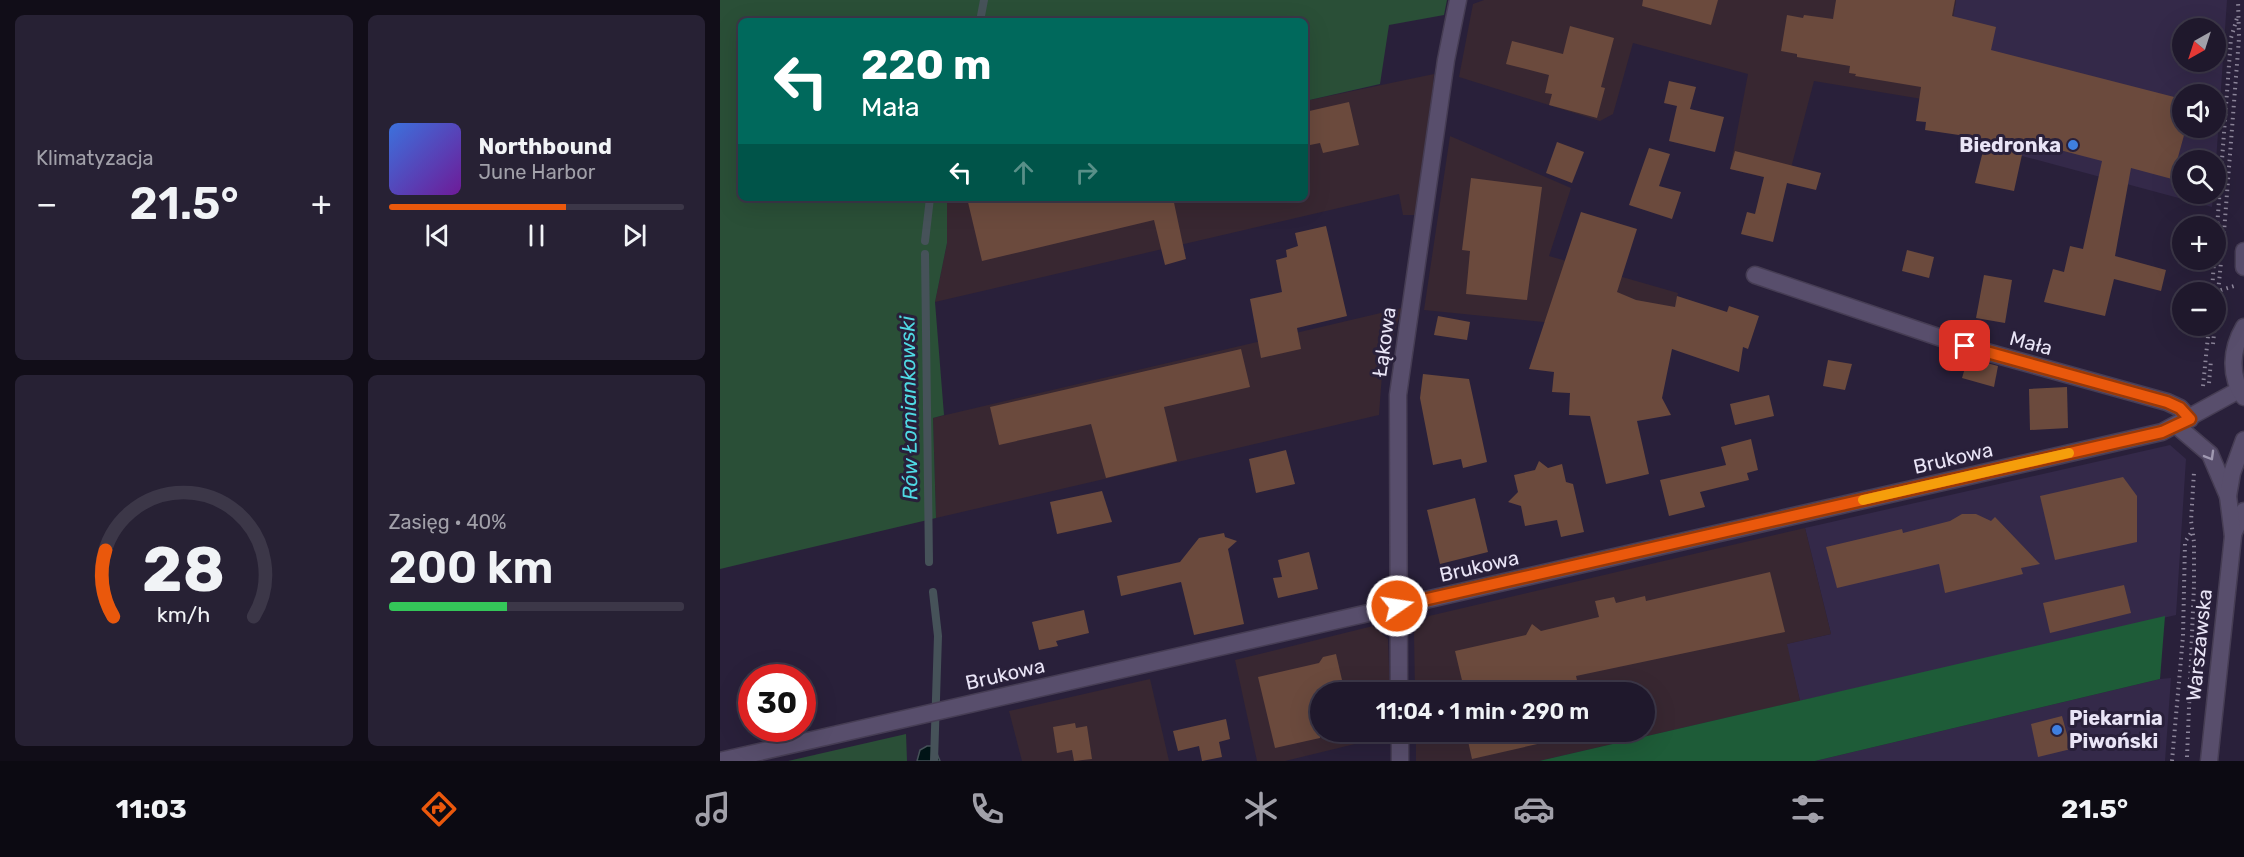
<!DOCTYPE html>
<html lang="pl">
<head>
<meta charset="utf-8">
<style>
	:root { --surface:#1f182c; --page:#272134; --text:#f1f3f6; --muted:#a1a0a9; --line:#3c3748; --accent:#ea580c }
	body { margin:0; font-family:Rubik,sans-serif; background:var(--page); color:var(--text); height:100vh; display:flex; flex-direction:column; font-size:22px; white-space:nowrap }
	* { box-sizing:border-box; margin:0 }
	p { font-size:20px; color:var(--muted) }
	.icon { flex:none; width:33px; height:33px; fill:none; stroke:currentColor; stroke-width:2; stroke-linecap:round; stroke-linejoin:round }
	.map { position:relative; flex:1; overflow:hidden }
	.drawer { display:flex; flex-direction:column; gap:15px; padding:15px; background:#110d18; width:720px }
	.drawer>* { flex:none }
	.top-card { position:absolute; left:18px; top:18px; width:570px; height:183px; border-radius:9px; box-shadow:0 6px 24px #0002,0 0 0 2px var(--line); background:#00695c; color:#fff; overflow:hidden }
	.needle { width:39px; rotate:219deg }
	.fabs { position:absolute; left:1452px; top:18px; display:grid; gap:12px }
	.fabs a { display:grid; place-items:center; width:54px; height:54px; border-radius:50%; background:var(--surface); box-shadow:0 6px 24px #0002,0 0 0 2px var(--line); font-size:30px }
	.speed { position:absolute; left:18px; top:664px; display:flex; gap:12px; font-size:30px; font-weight:700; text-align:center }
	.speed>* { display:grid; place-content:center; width:78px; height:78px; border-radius:50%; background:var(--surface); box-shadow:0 6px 24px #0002,0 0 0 2px var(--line); line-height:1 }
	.speed .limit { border:9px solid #d22; background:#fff; color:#111 }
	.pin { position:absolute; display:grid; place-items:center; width:51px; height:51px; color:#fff; margin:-26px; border-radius:12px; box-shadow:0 3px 9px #0006 }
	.me { position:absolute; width:66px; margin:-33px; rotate:77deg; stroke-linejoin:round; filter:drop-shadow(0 0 4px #0008) }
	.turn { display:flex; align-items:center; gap:21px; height:126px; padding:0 24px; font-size:27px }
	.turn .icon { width:78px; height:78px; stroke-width:2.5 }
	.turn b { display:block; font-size:42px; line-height:51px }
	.lanes { display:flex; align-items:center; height:57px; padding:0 24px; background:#0003; justify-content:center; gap:30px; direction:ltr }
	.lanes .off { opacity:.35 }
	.big { font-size:45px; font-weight:600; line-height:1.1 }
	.drawer .card { flex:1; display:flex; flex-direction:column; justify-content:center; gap:9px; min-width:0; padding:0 21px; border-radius:9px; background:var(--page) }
	.drawer .dial { align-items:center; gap:0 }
	.dial svg { height:156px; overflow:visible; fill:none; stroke:var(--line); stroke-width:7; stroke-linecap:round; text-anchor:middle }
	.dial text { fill:var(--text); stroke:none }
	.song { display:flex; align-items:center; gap:18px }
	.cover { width:72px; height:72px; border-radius:9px; background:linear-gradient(135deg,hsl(220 70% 55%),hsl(280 70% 35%)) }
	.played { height:6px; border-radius:3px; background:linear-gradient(90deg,var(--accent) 60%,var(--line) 60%) }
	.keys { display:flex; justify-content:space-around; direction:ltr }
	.heat { display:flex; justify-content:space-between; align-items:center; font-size:33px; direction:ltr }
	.charge { height:9px; border-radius:4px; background:linear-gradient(90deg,#34c759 40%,var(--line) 0) }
	.drawer .tiles { flex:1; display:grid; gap:15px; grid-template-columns:repeat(2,1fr) }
	.trip { position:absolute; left:590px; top:682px; width:345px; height:60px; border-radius:30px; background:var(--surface); box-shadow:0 6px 24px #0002,0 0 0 2px var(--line); font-weight:600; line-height:60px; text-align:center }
	.dock { display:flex; height:96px; justify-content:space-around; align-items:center; background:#0c0a12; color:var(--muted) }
	.dock .icon { width:42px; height:42px }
	.dock .on { color:var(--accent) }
	.dock b { font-size:27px; color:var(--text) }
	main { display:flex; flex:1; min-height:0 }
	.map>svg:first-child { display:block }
	.built { fill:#342949; fill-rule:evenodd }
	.industrial { fill:#382731 }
	.green { fill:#2a4f37 }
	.forest { fill:#1e5c38 }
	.water { fill:#001416; stroke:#465259; stroke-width:1.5 }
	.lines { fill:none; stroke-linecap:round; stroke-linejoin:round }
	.stream { stroke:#465259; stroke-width:8 }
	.building { fill:#6b4a3d }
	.minor-casing { stroke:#463d54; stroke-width:19 }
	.tertiary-casing { stroke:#463d54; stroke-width:19 }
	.path { stroke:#8d869b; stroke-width:4; stroke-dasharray:1.5 4.5; stroke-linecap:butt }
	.minor { stroke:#584e6c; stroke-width:16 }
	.tertiary { stroke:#584e6c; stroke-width:16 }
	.oneway { stroke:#a099b1 }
	.route-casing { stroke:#983908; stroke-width:15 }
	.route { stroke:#ea580c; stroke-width:10 }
	.slow { stroke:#f59e0b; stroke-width:10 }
	.shop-dot { fill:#3f7fe0; stroke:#29203a; stroke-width:2 }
	.labels { text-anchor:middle; stroke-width:6; stroke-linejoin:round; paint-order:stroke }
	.poi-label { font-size:20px; font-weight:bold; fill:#e9e4f6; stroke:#29203a; text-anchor:end }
	.street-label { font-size:20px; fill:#e9e4f6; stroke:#29203a }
	.water-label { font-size:21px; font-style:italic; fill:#4fd9e3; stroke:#29203a }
</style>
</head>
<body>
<main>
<section class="drawer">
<div class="tiles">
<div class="card"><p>Klimatyzacja</p>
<div class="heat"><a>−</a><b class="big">21.5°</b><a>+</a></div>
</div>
<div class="card">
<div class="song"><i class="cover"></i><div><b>Northbound</b><p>June Harbor</p></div></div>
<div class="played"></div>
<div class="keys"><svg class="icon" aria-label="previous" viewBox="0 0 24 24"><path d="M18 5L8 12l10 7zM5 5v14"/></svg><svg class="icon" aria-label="pause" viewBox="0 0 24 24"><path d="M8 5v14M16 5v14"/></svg><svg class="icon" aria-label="next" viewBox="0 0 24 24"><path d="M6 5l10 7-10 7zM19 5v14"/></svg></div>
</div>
<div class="card dial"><svg viewBox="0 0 100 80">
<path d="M14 69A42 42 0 1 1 86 69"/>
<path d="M14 69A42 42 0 0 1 10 35" stroke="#ea580c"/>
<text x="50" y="56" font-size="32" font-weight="700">28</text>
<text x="50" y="72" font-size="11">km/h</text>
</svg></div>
<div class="card"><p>Zasięg · 40%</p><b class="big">200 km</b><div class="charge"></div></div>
</div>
</section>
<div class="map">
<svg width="1524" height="761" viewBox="0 0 1524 761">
	<rect width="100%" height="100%" fill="#29203a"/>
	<g class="built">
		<path d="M1236,0H1507L1496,162L1462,160V194H1493L1492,207L1280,150L1220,90ZM1462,28H1496V62H1462ZM1462,94H1496V128H1462Z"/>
		<path d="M1450,445L1466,459L1456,615L1080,701L1066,644L1111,634L1085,528Z"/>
		<path d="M1451,678L1445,761H1095L1440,679Z"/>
	</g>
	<g class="industrial">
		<path d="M764,0H1236L1220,102L1094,81L1067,183L1010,169L1028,74L913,43L893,114L880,121L739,77L753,4Z"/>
		<path d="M714,74L709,135L696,215H683L679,194L215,302L227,243V198H585V101Z"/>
		<path d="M730,136L851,188L829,256L958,293L955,307L850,393L832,392L836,376L833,323L704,310Z"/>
		<path d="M682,308L662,374L659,415L216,518L213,418Z"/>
		<path d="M1085,528L1111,634L1067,644L1080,701L819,761H696V732H924V693H695L694,633L709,616Z"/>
		<path d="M653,626L668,639L670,693H600V732H672V735L565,761H537L515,660Z"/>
		<path d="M430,679L449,761H302L289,711Z"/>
	</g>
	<g class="green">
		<path d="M0,0H727L724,15L669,25L660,84L585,101V21H21V198H227V243L215,302L224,415L213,418L216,518L0,569Z"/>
		<path d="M186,734L187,761H68Z"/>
	</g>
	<path class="forest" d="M1445,616L1440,679L1095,761H819Z"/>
	<path class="water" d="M207,746H214L220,761H197L200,750Z"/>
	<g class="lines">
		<g class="stream">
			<path d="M260,21L264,0"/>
			<path d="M205,241L210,198"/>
			<path d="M205,254L209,562"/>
			<path d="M213,592L218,636L214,761"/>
		</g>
	</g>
	<g class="building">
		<path d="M923,0H998L991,25L922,6Z"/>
		<path d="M1116,0H1235L1232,16L1276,27L1271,50L1462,99V128H1466L1452,179L1411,168L1395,256L1446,270L1441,291L1394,279L1385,316L1324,302L1333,269L1344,272L1350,246L1363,249L1382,161L1305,141L1294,191L1255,183L1266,139L1205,130L1206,122L1196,121L1201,87L1135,76L1136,74L1129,73L1130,66L1077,57V54L1061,51L1067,15L1083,18L1084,15L1113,19Z"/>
		<path d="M850,26L894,38L881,87L885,88L877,118L829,105L832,94L825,93L829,75L786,64L792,41L843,54Z"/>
		<path d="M949,81L976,87L970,109L1004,117L995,152L949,141L957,106L944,103Z"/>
		<path d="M629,102L639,145L603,153L600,143L590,145L585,127V112Z"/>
		<path d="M837,142L864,152L852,183L826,173Z"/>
		<path d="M929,148L950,154L939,186L961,192L952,219L909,205Z"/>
		<path d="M1015,151L1101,173L1096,190L1067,183L1053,242L1021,234L1027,212L1035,214L1044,177L1010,169Z"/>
		<path d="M751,178L822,187L807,300L746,294L750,251L742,250Z"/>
		<path d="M247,198H453L466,259L445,265L434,220L262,261Z"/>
		<path d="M861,212L917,229L897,292L916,300L955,307L957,296L1007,312L1009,306L1039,316L1028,349L1023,347L1019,372L952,349L942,398L951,415L917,421L929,474L886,484L870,416L849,415L850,393L832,392L834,372L809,369Z"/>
		<path d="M606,226L627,316L577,328L581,349L541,358L530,299L562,292L556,260L567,257L566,250L578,246L575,233Z"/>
		<path d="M1187,250L1214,257L1209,278L1182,271Z"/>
		<path d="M1264,275L1292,280L1285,323L1256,318Z"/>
		<path d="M718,316L750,322L747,340L714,335Z"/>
		<path d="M521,349L530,387L444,407L457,461L386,478L371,424L279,445L270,407Z"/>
		<path d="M1248,358L1278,366L1274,387L1242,378Z"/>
		<path d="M1108,360L1132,364L1125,390L1103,386Z"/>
		<path d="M703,374L749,379L767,462L743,468L741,459L713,465L700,398Z"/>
		<path d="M1347,387L1348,428L1310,430L1309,389Z"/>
		<path d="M1049,395L1054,416L1015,425L1010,404Z"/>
		<path d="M1031,439L1038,470L1027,473L1029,480L980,492L985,507L949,516L940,480L1006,465L1001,447Z"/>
		<path d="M566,450L575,484L536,493L529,459Z"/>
		<path d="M819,461L828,468L842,464L846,482L853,484L864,532L841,537L837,520L805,526L801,506L788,502L798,492L794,475L815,470Z"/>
		<path d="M1403,477L1417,496V542L1335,560L1320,496Z"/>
		<path d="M382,491L392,522L337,534L330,502Z"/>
		<path d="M755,498L768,552L720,564L707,510Z"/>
		<path d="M1242,514H1256L1271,521L1275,517L1320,564L1301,568L1303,574L1225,593L1219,564L1117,588L1106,547L1182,529L1183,533L1230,521Z"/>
		<path d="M504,533L505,537L517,541L508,549L524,624L474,635L461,582L401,596L397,576L460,562L479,538Z"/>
		<path d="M589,552L598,589L558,598L553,578L562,577L558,560Z"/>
		<path d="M1050,572L1065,632L856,676L860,693H745L735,651L806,635L812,624L821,631L879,617L875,601L894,597L896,603L925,596L926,601Z"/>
		<path d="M1404,585L1411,613L1330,633L1323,603Z"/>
		<path d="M364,610L369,633L336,641L338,646L319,650L312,622Z"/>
		<path d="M616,654L625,693H600V738L555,748L538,677L599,663L603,657Z"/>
		<path d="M1342,716L1351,749L1318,757L1311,724Z"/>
		<path d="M506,719L510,739L499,742L502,757L482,761L479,746L458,751L453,731Z"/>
		<path d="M355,723L356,728L367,726L372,759L354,761L352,750L337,753L333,727Z"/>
		<path d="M746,732H834L835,740L752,759Z"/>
	</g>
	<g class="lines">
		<defs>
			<g id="minor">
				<path d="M1524,251V267"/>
				<path d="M1035,275L1245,346L1447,402L1460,408L1470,419"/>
				<path d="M1457,426L1490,454L1508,496"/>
				<path d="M679,693L678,395L726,60L738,0"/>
				<path d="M680,732V761"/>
				<path d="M0,761L1442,432L1519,390"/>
			</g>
			<g id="tertiary">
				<path d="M1524,327C1511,349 1509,376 1524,397"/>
				<path d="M1513,534L1524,511"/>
				<path d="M1489,761L1513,536L1508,496L1512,473L1524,440"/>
			</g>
		</defs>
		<use href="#minor" class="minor-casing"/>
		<use href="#tertiary" class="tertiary-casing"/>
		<g class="path">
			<path d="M1496,241L1511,38L1517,18"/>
			<path d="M1503,245L1519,38L1518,0"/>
			<path d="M1492,292L1494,260"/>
			<path d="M1495,292L1517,285"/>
			<path d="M1493,344L1501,262"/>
			<path d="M1489,383L1491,360"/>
			<path d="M1483,386L1489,326"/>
			<path d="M1467,757L1474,585V542L1471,521L1474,472"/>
			<path d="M1452,761L1463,636L1465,542L1471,533"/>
		</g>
		<use href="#minor" class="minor"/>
		<use href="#tertiary" class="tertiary"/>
	</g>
	<defs><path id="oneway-chevron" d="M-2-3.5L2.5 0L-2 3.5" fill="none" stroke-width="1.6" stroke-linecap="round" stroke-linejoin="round" transform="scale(1.5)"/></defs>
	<use class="oneway" href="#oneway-chevron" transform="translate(1490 456) rotate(60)"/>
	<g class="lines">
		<defs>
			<path id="route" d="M677,606L1442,432L1470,419L1460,408L1447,402L1245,346"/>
		</defs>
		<use href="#route" class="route-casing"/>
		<use href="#route" class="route"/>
		<path class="slow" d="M1143,500L1349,453"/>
	</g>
	<g class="shop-dot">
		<circle cx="1353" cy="145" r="6"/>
		<circle cx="1337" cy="730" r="6"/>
	</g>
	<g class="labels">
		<g class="poi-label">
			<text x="1341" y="152">Biedronka</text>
			<text x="1349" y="725" text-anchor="start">Piekarnia<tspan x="1349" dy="23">Piwoński</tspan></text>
		</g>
		<g class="street-label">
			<text transform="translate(664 342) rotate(-82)" y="7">Łąkowa</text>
			<text transform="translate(1311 343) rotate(15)" y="7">Mała</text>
			<text transform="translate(1233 458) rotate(-13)" y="7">Brukowa</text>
			<text transform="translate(759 566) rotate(-13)" y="7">Brukowa</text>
			<text transform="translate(1479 645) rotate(-84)" y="7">Warszawska</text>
			<text transform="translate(285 674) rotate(-13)" y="7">Brukowa</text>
		</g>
		<g class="water-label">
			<text transform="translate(189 408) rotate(-91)" y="7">Rów Łomiankowski</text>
		</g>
	</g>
</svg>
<div class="fabs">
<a><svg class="needle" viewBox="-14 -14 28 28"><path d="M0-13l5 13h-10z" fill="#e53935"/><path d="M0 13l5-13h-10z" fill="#a1a0a9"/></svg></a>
<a><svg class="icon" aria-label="sound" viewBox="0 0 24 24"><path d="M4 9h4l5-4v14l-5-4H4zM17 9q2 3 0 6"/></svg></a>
<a><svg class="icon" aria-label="search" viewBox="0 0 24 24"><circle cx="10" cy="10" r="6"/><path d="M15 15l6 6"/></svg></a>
<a>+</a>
<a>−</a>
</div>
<div class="speed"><div class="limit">30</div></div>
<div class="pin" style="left:1245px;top:346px;background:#d93025"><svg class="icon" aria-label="arrive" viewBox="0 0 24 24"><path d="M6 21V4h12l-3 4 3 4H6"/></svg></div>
<svg class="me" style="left:677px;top:606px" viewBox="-20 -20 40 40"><circle r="17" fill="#ea580c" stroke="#fff" stroke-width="3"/><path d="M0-11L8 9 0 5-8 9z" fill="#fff"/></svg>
<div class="trip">11:04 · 1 min · 290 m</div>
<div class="top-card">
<div class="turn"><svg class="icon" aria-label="left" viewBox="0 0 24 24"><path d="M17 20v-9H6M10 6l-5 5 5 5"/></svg><div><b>220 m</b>Mała</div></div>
<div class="lanes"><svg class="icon" aria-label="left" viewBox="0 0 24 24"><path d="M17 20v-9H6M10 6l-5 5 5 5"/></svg><svg class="icon off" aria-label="ahead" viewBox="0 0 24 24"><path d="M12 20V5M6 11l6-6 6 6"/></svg><svg class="icon off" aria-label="right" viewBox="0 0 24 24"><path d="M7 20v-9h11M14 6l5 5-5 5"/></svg></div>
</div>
</div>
</main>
<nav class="dock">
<b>11:03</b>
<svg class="icon on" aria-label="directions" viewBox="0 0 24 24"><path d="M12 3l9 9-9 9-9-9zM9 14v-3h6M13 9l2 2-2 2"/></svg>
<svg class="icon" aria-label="music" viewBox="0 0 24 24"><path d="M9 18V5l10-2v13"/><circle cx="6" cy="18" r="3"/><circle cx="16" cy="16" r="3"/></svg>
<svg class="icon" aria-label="phone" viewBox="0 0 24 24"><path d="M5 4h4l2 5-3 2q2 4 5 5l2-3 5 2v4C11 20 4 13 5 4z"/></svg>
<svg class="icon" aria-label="climate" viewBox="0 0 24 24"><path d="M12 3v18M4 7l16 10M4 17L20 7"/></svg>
<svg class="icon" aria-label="car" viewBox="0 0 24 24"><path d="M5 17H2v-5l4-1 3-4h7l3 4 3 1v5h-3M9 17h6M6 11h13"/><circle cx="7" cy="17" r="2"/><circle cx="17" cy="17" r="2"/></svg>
<svg class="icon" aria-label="filters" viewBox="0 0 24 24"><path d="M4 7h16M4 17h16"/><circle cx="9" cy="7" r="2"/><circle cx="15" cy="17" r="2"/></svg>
<b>21.5°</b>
</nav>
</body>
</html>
